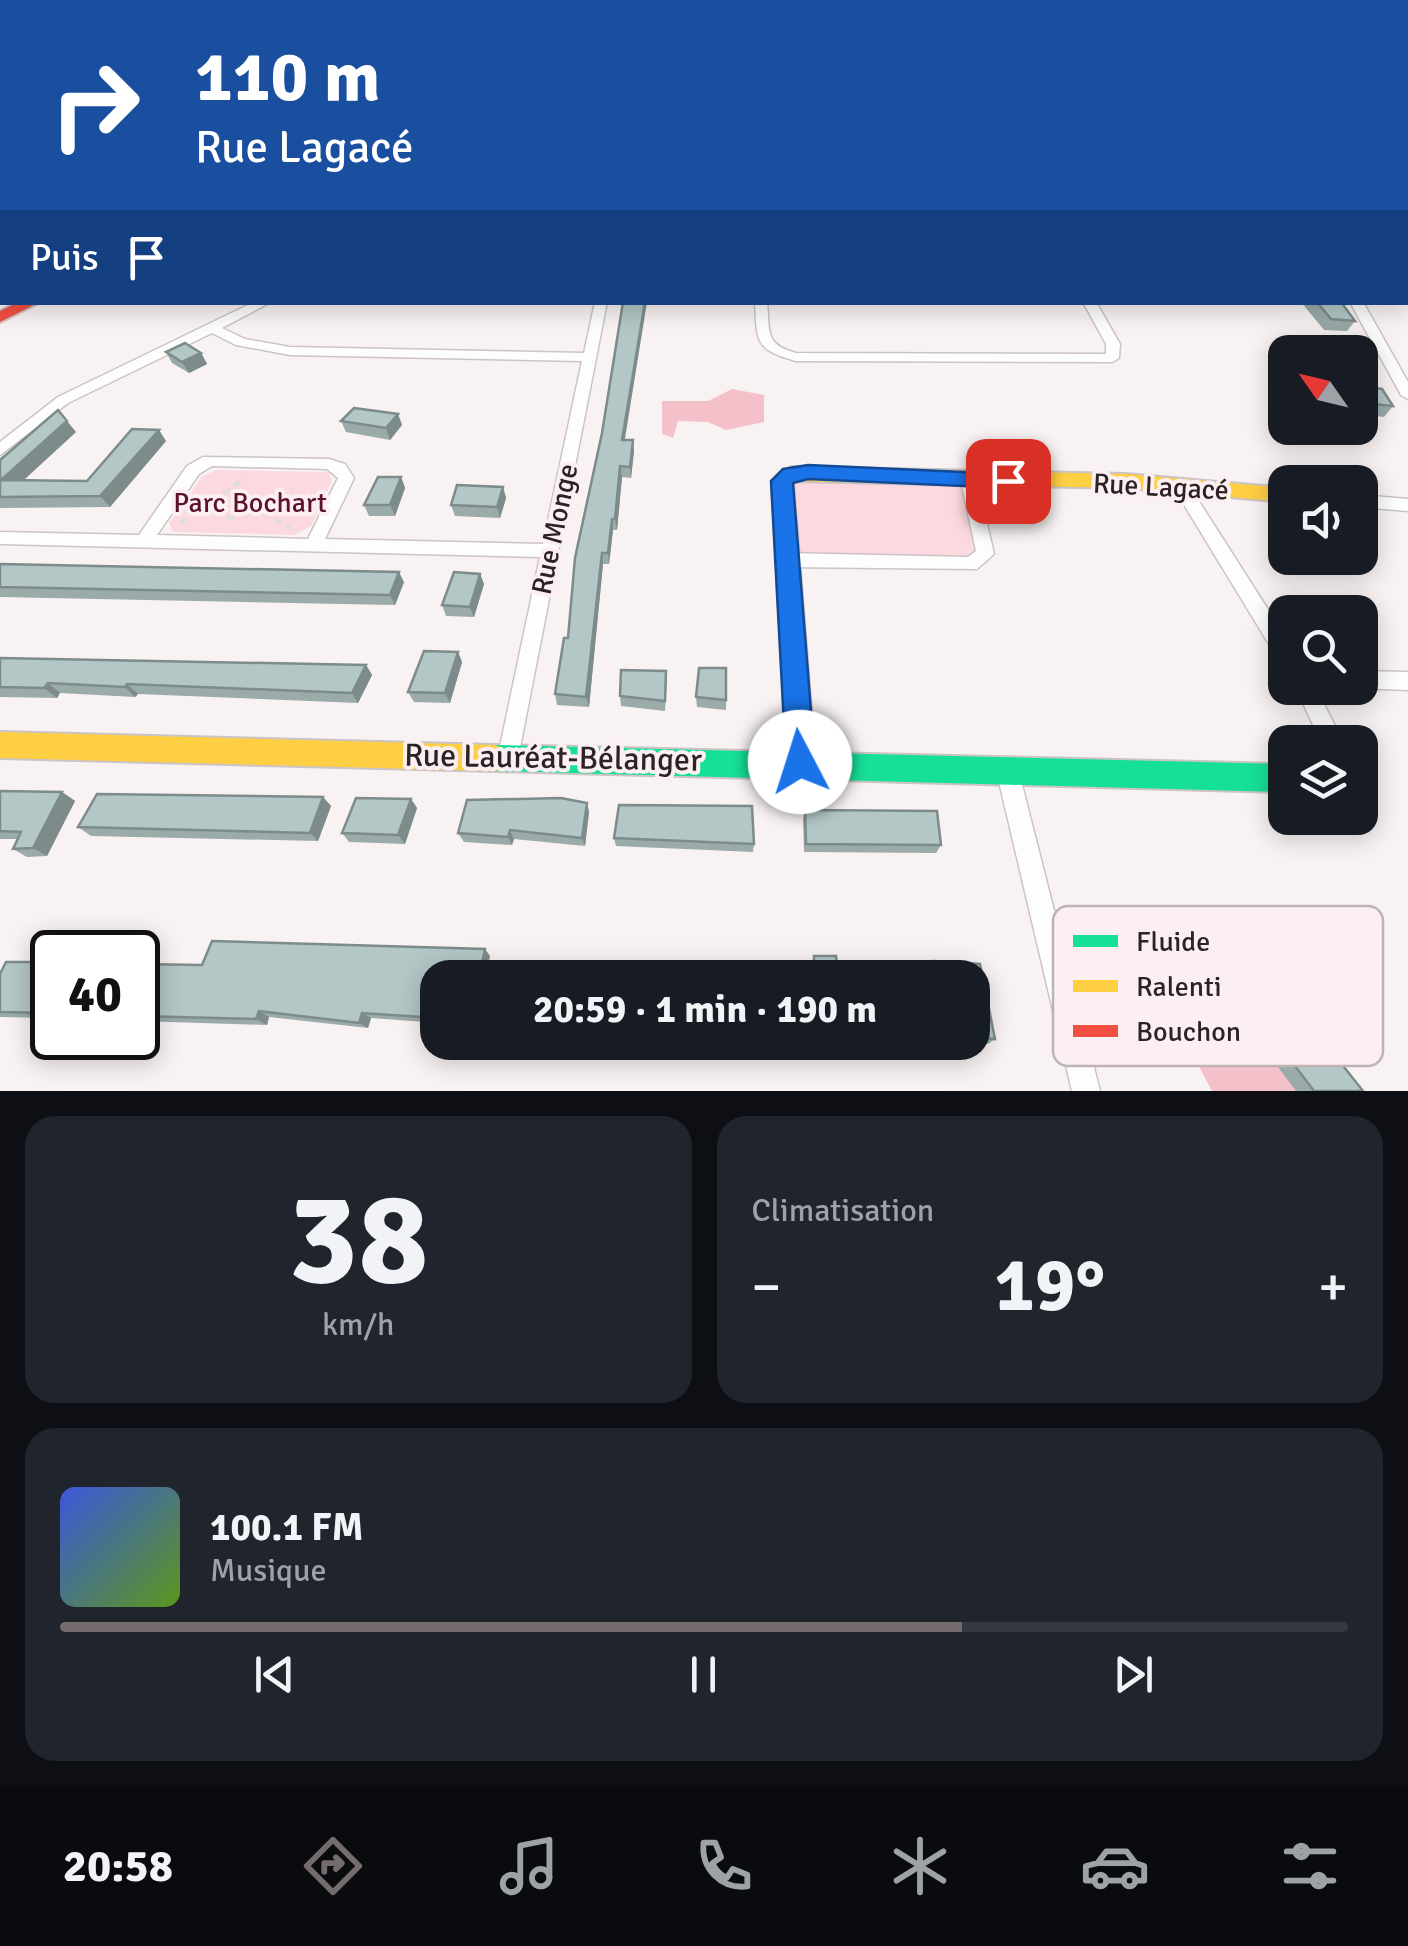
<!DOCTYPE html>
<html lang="fr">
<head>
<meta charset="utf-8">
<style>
	:root { --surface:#171b24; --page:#20242c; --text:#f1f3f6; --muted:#9ea1a6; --line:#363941; --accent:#746b6c }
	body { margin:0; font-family:Signika,sans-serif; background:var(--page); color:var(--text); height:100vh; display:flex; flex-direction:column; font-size:38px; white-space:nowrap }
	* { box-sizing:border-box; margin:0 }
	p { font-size:32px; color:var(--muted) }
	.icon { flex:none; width:55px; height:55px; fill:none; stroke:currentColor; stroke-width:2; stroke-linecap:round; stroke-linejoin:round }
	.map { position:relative; height:1091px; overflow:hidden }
	.panel { display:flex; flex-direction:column; gap:25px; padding:25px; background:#0d0f14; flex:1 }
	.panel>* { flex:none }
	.hud { position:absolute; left:0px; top:0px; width:1410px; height:305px; box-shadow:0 5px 25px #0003; background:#1a4fa0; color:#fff; overflow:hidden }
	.needle { width:65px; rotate:304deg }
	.controls { position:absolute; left:1268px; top:335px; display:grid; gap:20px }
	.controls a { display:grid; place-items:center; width:110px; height:110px; border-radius:20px; background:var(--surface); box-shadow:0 5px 25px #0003; font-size:50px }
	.speed { position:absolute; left:30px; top:930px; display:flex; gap:20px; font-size:50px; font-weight:700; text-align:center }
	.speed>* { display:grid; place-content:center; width:130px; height:130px; border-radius:50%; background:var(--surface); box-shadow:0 5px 25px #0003; line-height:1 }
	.speed .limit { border:5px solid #111; border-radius:15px; background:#fff; color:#111 }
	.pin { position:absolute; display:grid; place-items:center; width:85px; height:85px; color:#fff; margin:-42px; border-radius:20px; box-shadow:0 5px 15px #0006 }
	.me { position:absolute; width:110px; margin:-55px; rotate:355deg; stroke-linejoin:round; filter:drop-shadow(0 0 8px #0008) }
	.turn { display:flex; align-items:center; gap:35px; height:210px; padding:0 30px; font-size:45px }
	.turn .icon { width:130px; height:130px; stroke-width:2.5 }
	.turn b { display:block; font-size:70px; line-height:85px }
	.then { display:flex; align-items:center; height:95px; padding:0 30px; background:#0003; gap:20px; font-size:38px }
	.big { font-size:75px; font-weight:800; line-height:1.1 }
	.panel .widget { flex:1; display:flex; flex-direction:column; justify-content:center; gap:15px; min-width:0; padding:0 35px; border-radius:30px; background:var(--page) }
	.panel .dial { align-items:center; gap:0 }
	.dial b { font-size:130px; line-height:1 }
	.song { display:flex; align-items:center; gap:30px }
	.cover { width:120px; height:120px; border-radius:15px; background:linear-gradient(135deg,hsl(230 70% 55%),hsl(90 70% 35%)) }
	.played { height:10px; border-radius:5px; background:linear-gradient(90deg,var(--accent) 70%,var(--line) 70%) }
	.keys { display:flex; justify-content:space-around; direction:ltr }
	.heat { display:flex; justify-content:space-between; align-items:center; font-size:55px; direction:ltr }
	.panel .tiles { flex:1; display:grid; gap:25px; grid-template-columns:1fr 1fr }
	.widget:last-child { grid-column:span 2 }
	.trip { position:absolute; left:420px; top:960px; width:570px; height:100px; border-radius:30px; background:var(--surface); box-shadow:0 5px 25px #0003; font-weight:800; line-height:100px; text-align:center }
	.menu { display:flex; height:160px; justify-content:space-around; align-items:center; background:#090b0e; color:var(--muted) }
	.menu .icon { width:70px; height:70px }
	.menu .on { color:var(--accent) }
	.menu b { font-size:45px; color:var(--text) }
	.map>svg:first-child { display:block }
	.green { fill:#fcd9df }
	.forest { fill:#f4c0ca }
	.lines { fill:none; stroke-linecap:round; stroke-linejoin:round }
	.street-casing { stroke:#ccc3c4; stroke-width:3 }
	.fast-casing { stroke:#ccc3c4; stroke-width:4 }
	.slow-casing { stroke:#ccc3c4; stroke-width:4 }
	.jam-casing { stroke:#ccc3c4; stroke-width:4 }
	.path { stroke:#dfdddd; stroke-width:4; stroke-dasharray:8 5; stroke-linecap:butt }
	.street { fill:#fefdfd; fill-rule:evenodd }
	.fast { fill:#16e098; fill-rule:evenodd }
	.slow { fill:#ffcf43; fill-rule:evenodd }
	.jam { fill:#f24e42; fill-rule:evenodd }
	.wall { fill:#9aabaa }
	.shaded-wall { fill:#7d8b8b }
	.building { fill:#b3c7c6; stroke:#7d8b8b; stroke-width:2.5 }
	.route { fill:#1a73e8; stroke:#114b97; stroke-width:2.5 }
	.labels { text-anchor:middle; stroke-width:8; stroke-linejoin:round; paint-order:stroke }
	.street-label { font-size:28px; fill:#2d2224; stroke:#fceff1 }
	.park-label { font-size:28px; fill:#5e122a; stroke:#fceff1 }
	.near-street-label { font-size:32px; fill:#2d2224; stroke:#fceff1 }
	.key { fill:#fceff1; stroke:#beb2b4; stroke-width:2.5 }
	.key-label { font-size:28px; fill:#2d2224 }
</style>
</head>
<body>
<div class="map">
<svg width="1408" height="1091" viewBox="0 0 1408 1091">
	<rect width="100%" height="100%" fill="#f9f2f3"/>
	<g class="green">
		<path d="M216,470L328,472L332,481L311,526L294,535L173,532L169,523L202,477Z"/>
		<path d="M791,474L969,481L985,554L971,564L784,560Z"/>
	</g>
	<g class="forest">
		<path d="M732,389L764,395V422L726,430L708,422L678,421L673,438L662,434V401H708Z"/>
		<path d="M1219,982L1237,994L1263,997L1270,1051L1302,1091H1212L1178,1027L1186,983Z"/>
	</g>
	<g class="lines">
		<defs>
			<g id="street">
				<rect x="0" y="143" width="2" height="5"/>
				<rect x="0" y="239" width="2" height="7"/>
				<path d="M254,302H271L222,328L245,339L290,347L584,353L595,302H607L517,763L509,766L501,763L498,756L540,557L0,544V532L139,535L187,466L203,457L329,459L345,464L354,478L325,539L543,544L582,361L290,355L236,345L212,333L68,403L0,455V442L58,397ZM212,466L327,469L338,478L308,539L157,535L199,474Z"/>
				<path d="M755,302H767C770,332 764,344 796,353L1106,354V344L1083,302H1096L1120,344L1119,358L1112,362L796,361C755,350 757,342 755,302Z"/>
				<path d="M1350,302H1363L1408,382V399L1401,395Z"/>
				<path d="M969,475L977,481L994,554L977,569L784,567L778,565L775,560L778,555L784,553L968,557L976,551L961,481Z"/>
				<path d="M1180,479L1186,481L1285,636V661L1278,659L1172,485Z"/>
				<path d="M1360,495L1408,499V511L1360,507Z"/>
				<path d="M1360,671L1408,672V690L1357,688H1360Z"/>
				<path d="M1296,688H1316L1343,742H1321Z"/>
				<path d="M1007,759L1015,762L1018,769L1100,1091H1072L996,769L999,762Z"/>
			</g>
			<path id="fast" d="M495,745L1285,764V792L495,771L485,767L481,758L485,749Z"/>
			<g id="slow">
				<path d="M791,467L1126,474L1285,488V502L1126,488L796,481L793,483L815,762L811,771L801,775L791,771L787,762L772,481Z"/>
				<path d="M0,732L495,745L505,749L509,758L505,767L495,771L0,758Z"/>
			</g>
			<path id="jam" d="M18,302H40L0,322V311Z"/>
		</defs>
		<use href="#street" class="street-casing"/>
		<use href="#fast" class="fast-casing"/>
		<use href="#slow" class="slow-casing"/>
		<use href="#jam" class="jam-casing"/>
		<g class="path">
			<path d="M203,507L229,518L255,508L290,528"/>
			<path d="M180,523L246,478"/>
		</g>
		<use href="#street" class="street"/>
		<use href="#fast" class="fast"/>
		<use href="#slow" class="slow"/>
		<use href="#jam" class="jam"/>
	</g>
	<g class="wall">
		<path d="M1301,302H1341L1355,321L1347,331L1324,330Z"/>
		<path d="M166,352L201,353L207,364L189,373L172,363Z"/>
		<path d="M1360,386L1393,406L1384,417L1360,414Z"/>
		<path d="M398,414L402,425L390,440L346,432L341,421Z"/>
		<path d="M76,432L23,480L87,481L166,441L110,507L0,508V460Z"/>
		<path d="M625,440L634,451L631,478L622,477L617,530H613L609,564H603L589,707L557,705L555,694L568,638Z"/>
		<path d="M401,477L405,488L395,516H369L364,505Z"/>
		<path d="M503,487L506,498L500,518L455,516L451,505Z"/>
		<path d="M0,564L404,582L395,605L0,597Z"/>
		<path d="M480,574L484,584L474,617L446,616L442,605Z"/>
		<path d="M458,652L462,662L450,703L414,702L408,692Z"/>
		<path d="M0,658L366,665L372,675L358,703L138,694L135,697L60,693L57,698L0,697Z"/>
		<path d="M726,668V710L697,707L696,697Z"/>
		<path d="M667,681L665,711L621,706L620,696Z"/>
		<path d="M0,791L62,792L75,801L47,856L27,857L13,849L17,839H0Z"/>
		<path d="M323,797L331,806L318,841L91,836L78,827Z"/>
		<path d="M411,799L417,808L405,844L349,842L342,833Z"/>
		<path d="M587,803L589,812L585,846L514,839L512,845L464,842L458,833Z"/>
		<path d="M805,810L941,845L936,853L804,852L803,819Z"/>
		<path d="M614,838L754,844L753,852L616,846Z"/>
		<path d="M1119,950L1180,1026L1168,1031L1126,1026L1109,957Z"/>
		<path d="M490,956L438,978V1023L371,1018L368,1028L269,1017L267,1025L138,1021V964L202,965Z"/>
		<path d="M933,961L980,964L995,1039L988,1044L971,1042L972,978H929L928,968Z"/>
		<path d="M52,962V1018L0,1017V974Z"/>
		<path d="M1306,1019L1363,1091H1296L1256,1038Z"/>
	</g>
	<g class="shaded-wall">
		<path d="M645,302H647L623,451L622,440Z"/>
		<path d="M201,353L207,364L189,373L182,362Z"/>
		<path d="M398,414L402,425L390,440L386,428Z"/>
		<path d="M67,421L76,432L12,491L1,480Z"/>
		<path d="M159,430L166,441L110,507L100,496Z"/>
		<path d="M633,440L634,451L631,478L630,467Z"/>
		<path d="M620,466L622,477L617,530L615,519Z"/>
		<path d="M401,477L405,488L395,516L390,505Z"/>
		<path d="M503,487L506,498L500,518L497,507Z"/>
		<path d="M612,519L613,530L609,564L608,553Z"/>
		<path d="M602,553L603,564L589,707L586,697Z"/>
		<path d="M399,572L404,582L395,605L390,595Z"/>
		<path d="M480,574L484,584L474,617L470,607Z"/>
		<path d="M458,652L462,662L450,703L445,693Z"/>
		<path d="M366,665L372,675L358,703L352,693Z"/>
		<path d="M48,683L60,693L57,698L44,688Z"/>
		<path d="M127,684L138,694L135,697L125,687Z"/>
		<path d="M62,792L75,801L47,856L33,848Z"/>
		<path d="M323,797L331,806L318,841L310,833Z"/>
		<path d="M411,799L417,808L405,844L398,835Z"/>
		<path d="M587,803L589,812L585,846L582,838Z"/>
		<path d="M510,830L514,839L512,845L508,837Z"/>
		<path d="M485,949L490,956L486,978H479Z"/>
		<path d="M259,1011L269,1017L267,1025L256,1019Z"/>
		<path d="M362,1013L371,1018L368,1028L359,1023Z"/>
	</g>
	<g class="building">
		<path d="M623,302H645L622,440H633L630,467L620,466L615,519H612L608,553H602L586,697L555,694L564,638H568L575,558L602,433Z"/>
		<path d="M1317,302H1341L1355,321L1331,319Z"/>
		<path d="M185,343L201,353L182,362L166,352Z"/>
		<path d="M1360,386L1382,389L1393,406L1363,403L1360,397Z"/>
		<path d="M354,408L398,414L386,428L341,421Z"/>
		<path d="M58,410L67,421L1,480L87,481L132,429L159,430L100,496L0,497V460Z"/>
		<path d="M378,477H401L390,505H364Z"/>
		<path d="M457,485L503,487L497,507L451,505Z"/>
		<path d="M0,564L399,572L390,595L0,587Z"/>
		<path d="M454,572L480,574L470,607L442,605Z"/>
		<path d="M424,651L458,652L445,693L408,692Z"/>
		<path d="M0,658L366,665L352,693L127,684L125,687L48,683L44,688L0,687Z"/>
		<path d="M699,668H726V700L696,697Z"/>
		<path d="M621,670L666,671L665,701L620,696Z"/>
		<path d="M0,791L62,792L33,848L13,849L21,832L0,831Z"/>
		<path d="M97,794L323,797L310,833L78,827Z"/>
		<path d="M356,798L411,799L398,835L342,833Z"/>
		<path d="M561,798L587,803L582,838L510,830L508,837L458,833L467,800Z"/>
		<path d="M619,805L752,806L754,844L614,838Z"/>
		<path d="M805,810L937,811L941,845L806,844Z"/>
		<path d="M212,941L485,949L479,978H438V1018L362,1013L359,1023L259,1011L256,1019L138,1016V964L202,965Z"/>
		<path d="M814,956H836L838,975L851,974V978H794L814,976Z"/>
		<path d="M933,961L980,964L995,1039L972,1037V978H936Z"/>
		<path d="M6,962H52V1013L0,1012V974Z"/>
		<path d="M625,962L682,964V975L779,978H623Z"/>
		<path d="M514,964L593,966L592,978H512Z"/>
		<path d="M1306,1019L1363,1091H1314L1270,1033Z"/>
	</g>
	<linearGradient id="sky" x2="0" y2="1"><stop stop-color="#abb3d6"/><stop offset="0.48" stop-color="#fcf9fa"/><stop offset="1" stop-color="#fcf9fa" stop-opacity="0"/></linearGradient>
	<rect width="1408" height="296" fill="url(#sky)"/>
	<path class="route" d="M808,465L1008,474L1018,481L1008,488L808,479L793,483L815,762L811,772L800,776L790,772L786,762L771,481L783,469Z"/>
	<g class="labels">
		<g class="street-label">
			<text transform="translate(1161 486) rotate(3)" y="10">Rue Lagacé</text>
			<text transform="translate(554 529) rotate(-78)" y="10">Rue Monge</text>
		</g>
		<g class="park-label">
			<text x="250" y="512">Parc Bochart</text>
		</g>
		<g class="near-street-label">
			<text transform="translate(553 757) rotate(1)" y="11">Rue Lauréat-Bélanger</text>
		</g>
	</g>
	<rect x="1053" y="906" width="330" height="160" rx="15" class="key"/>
	<rect x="1073" y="935" width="45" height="12" fill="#16e098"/>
	<rect x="1073" y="980" width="45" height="12" fill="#ffcf43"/>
	<rect x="1073" y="1025" width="45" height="12" fill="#f24e42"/>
	<g class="key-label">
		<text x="1136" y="951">Fluide</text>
		<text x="1136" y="996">Ralenti</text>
		<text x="1136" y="1041">Bouchon</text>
	</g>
</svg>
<div class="controls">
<a><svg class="needle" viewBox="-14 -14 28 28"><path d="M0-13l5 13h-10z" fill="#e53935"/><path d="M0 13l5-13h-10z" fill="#9ea1a6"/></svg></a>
<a><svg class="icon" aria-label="sound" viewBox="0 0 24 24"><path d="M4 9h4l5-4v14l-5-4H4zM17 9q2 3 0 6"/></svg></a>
<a><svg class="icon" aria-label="search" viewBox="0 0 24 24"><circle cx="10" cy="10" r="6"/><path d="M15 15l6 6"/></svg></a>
<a><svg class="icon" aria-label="layers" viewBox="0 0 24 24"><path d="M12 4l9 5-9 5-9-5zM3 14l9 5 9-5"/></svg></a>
</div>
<div class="speed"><div class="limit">40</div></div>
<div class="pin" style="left:1008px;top:481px;background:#d93025"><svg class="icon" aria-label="arrive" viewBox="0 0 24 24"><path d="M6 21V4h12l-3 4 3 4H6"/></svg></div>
<svg class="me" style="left:800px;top:762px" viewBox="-20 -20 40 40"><circle r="19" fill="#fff"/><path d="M0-13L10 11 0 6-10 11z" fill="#1a73e8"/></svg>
<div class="trip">20:59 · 1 min · 190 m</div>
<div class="hud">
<div class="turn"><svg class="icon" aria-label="right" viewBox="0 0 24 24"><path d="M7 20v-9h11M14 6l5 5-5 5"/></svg><div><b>110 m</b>Rue Lagacé</div></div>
<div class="then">Puis<svg class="icon" aria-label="arrive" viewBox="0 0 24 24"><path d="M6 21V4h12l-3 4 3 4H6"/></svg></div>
</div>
</div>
<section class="panel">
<div class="tiles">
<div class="widget dial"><b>38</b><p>km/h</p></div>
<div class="widget"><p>Climatisation</p>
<div class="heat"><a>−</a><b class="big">19°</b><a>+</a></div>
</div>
<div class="widget">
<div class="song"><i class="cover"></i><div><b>100.1 FM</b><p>Musique</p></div></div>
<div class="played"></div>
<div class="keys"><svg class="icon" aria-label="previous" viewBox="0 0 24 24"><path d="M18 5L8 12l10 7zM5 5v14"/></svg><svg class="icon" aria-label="pause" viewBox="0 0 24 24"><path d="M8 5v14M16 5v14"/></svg><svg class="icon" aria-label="next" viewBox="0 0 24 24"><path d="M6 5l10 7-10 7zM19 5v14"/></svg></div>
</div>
</div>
</section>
<nav class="menu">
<b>20:58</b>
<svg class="icon on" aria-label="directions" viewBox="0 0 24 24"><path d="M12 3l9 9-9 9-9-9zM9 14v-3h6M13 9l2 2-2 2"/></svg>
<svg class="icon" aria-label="music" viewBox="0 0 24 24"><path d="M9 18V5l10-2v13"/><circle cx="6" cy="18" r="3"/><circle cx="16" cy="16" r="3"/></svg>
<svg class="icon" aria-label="phone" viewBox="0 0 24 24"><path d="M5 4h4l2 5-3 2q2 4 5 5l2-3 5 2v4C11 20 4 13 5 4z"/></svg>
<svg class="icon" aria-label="climate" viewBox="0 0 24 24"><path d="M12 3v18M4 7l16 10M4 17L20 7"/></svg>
<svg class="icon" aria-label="car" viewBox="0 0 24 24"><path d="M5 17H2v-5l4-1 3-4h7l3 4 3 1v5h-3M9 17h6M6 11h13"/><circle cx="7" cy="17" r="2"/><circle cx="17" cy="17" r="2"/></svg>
<svg class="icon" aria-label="filters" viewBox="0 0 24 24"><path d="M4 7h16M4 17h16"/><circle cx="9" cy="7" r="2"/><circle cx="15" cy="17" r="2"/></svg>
</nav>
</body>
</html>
